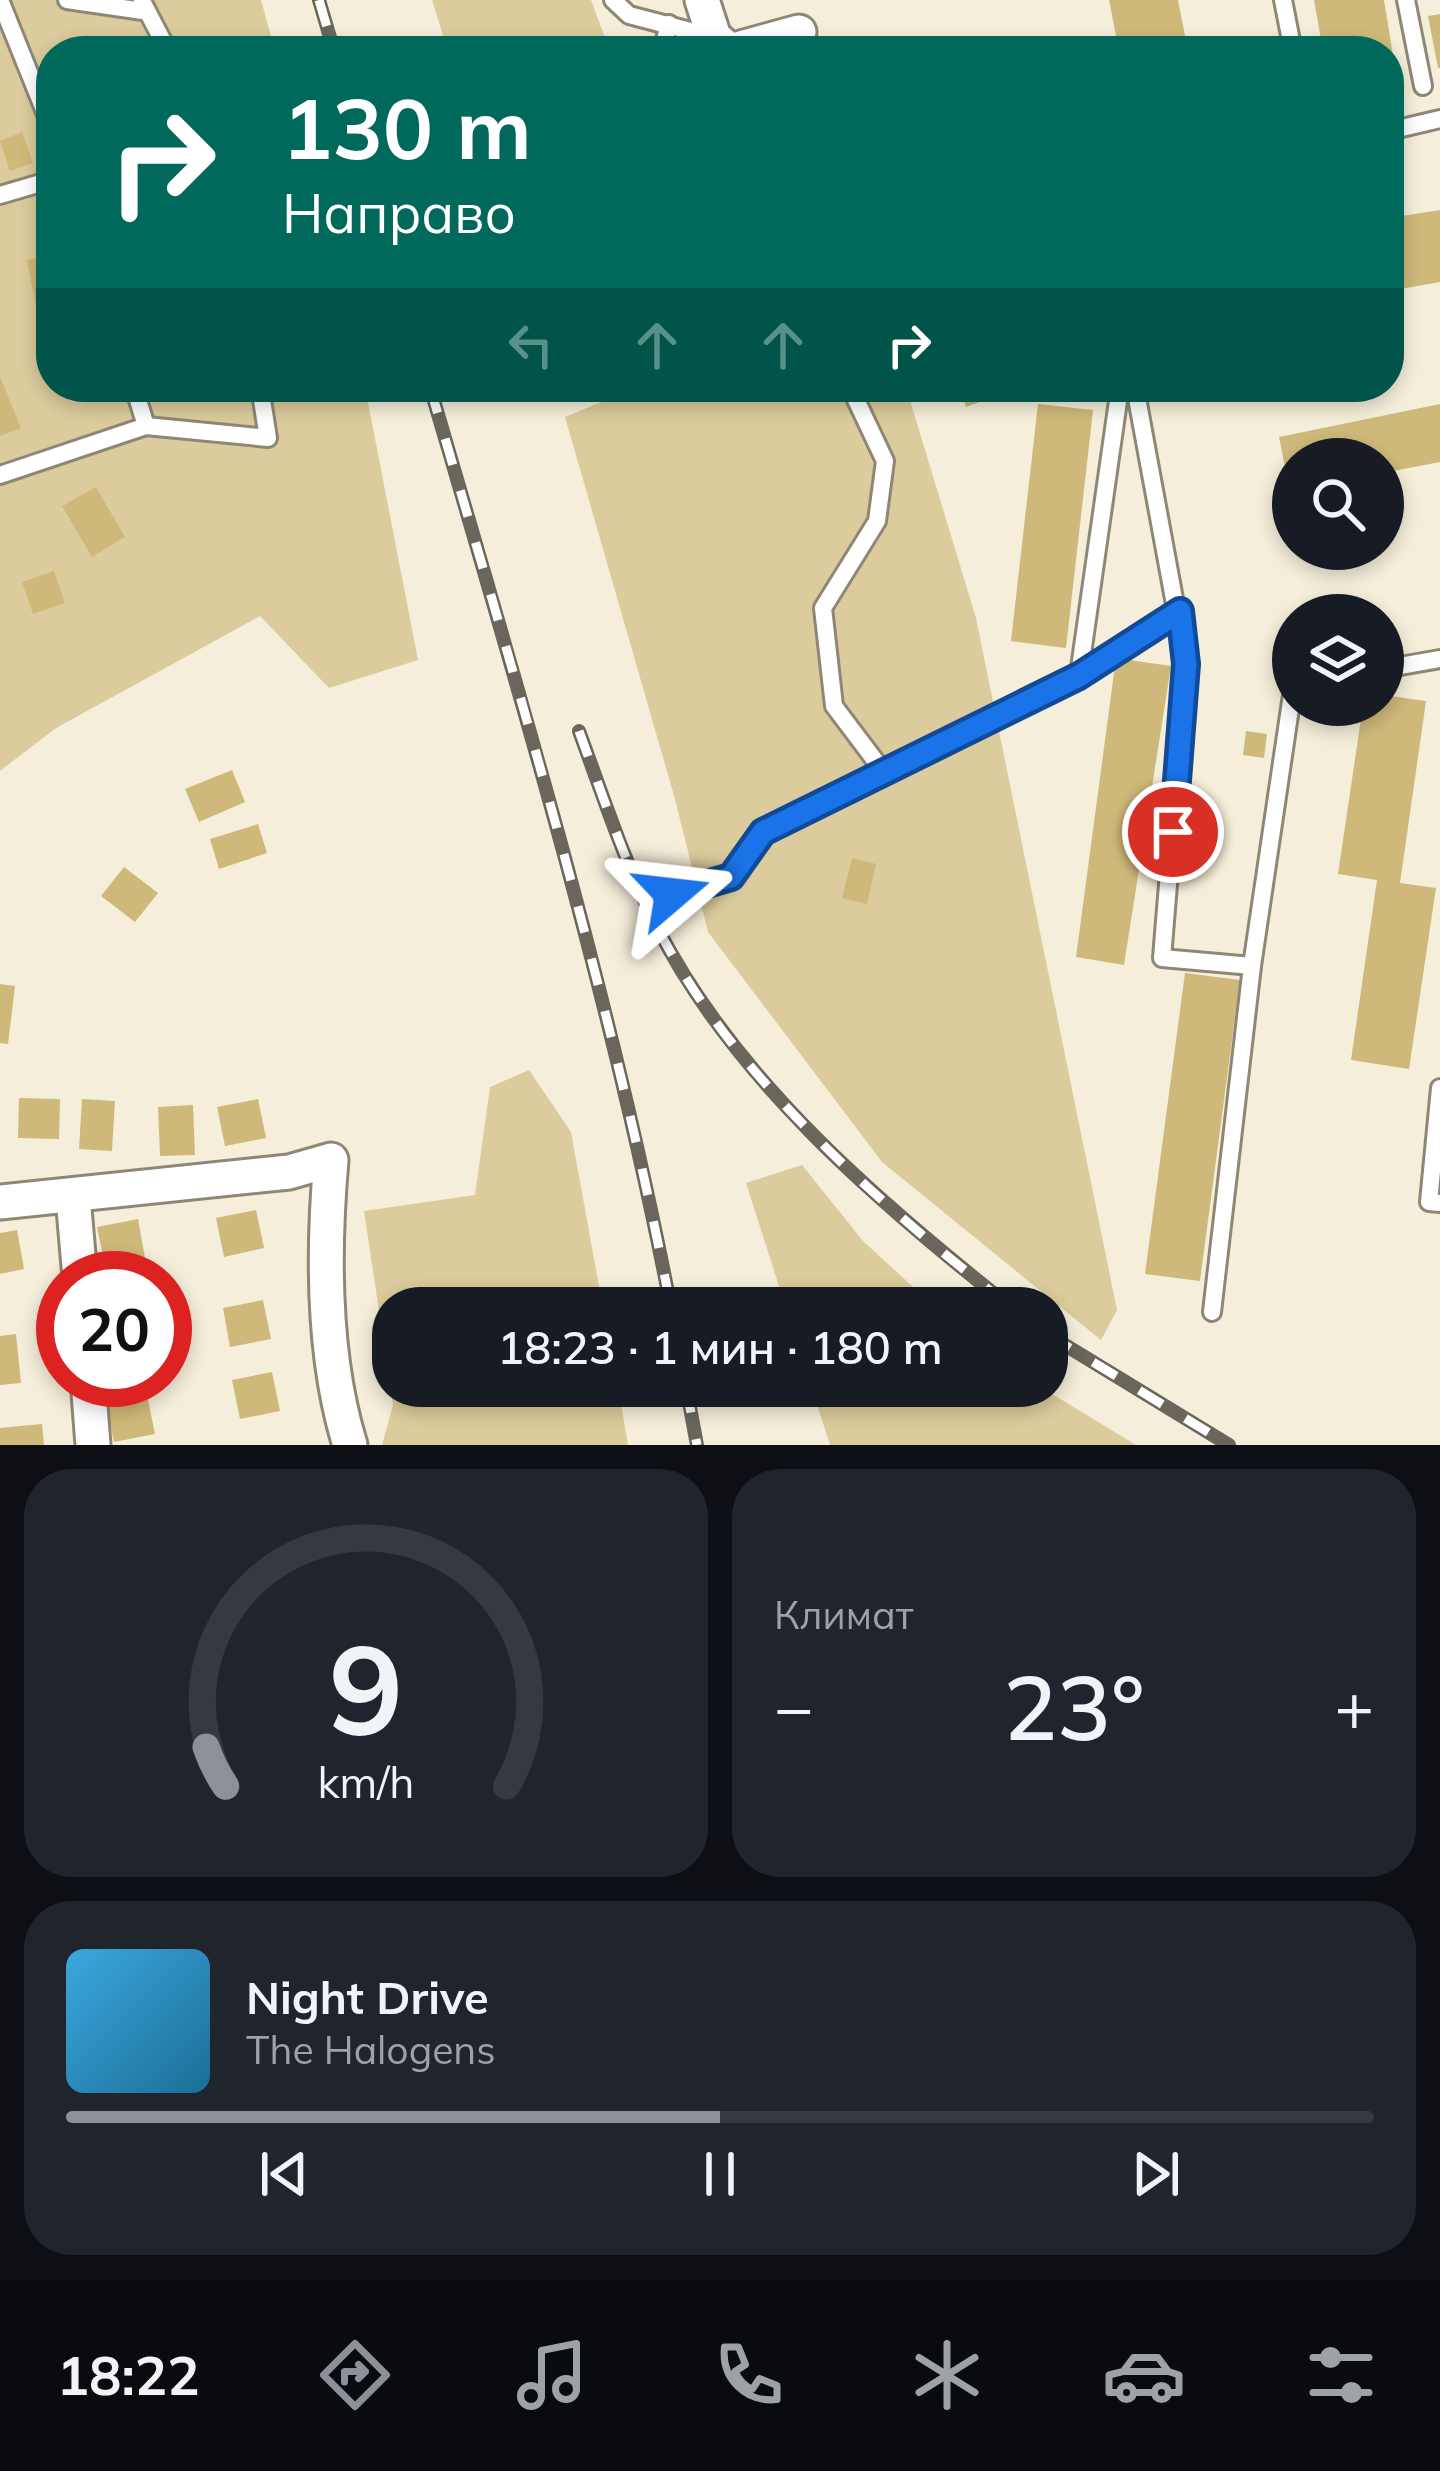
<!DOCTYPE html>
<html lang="ru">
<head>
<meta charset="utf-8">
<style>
	:root { --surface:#171b24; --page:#20242c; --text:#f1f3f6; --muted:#9ea1a6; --line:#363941; --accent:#8c9099 }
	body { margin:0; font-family:Mulish,sans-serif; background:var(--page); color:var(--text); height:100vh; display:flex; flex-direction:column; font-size:45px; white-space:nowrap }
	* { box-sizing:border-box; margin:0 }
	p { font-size:39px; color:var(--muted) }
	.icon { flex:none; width:66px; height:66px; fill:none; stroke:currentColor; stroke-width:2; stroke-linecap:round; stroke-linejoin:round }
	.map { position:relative; height:1445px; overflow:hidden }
	.drawer { display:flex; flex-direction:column; gap:24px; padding:24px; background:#0d0f14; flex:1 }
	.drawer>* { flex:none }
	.hud { position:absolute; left:36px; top:36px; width:1368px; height:366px; border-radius:48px; box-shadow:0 6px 18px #0003; background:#00695c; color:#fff; overflow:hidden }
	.controls { position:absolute; left:1272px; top:438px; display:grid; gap:24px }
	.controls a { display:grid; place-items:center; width:132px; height:132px; border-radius:50%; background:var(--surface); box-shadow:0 6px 18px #0003; font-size:60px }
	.speed { position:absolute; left:36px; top:1251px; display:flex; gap:24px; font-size:60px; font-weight:700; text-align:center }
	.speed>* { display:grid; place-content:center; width:156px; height:156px; border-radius:50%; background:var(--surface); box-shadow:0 6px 18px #0003; line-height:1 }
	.speed .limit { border:18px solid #d22; background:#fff; color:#111 }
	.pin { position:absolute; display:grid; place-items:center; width:102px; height:102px; color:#fff; margin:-51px; border:6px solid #fff; border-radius:50%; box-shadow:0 3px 12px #0007 }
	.me { position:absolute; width:132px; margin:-66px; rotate:73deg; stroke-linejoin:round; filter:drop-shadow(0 0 9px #0008) }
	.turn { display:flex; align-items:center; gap:42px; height:252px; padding:0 48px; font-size:54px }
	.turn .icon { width:156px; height:156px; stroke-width:2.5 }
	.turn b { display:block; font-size:84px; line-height:102px }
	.lanes { display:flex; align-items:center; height:114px; padding:0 48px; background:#0003; justify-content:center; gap:60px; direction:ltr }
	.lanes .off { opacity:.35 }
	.big { font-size:90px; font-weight:600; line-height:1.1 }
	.drawer .card { flex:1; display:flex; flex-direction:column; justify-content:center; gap:18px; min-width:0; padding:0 42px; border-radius:48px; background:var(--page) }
	.drawer .dial { align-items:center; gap:0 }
	.dial svg { height:312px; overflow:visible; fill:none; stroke:var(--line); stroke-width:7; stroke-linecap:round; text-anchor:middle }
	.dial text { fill:var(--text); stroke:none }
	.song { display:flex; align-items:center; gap:36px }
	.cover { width:144px; height:144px; border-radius:18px; background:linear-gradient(135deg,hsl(200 70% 55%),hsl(200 70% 35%)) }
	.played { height:12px; border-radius:6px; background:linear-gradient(90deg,var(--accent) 50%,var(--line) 50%) }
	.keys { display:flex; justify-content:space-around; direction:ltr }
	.heat { display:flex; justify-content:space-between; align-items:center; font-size:66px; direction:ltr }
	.drawer .tiles { flex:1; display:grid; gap:24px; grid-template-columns:1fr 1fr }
	.card:last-child { grid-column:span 2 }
	.trip { position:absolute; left:372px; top:1287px; width:696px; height:120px; border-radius:48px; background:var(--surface); box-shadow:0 6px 18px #0003; font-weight:600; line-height:120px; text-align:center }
	.menu { display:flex; height:192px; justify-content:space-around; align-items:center; background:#090b0e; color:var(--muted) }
	.menu .icon { width:84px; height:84px }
	.menu .active { color:var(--accent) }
	.menu b { font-size:54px; color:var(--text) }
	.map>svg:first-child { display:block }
	.green { fill:#dccb9c }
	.building { fill:#cfb97a }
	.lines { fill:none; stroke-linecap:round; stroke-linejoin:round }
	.lane-casing { stroke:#8e8775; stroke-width:22 }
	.street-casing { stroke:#8e8775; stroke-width:39 }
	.lane { stroke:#fff; stroke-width:16 }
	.street { stroke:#fff; stroke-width:33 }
	.rail-casing { stroke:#6a665c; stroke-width:14 }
	.rail { stroke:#fff; stroke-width:9; stroke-dasharray:27; stroke-linecap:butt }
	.route-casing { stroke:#114b97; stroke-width:30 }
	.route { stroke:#1a73e8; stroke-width:21 }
</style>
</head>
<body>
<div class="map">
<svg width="1440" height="1445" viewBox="0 0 1440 1445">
	<rect width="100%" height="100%" fill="#f5eeda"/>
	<g class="green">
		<path d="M0,0H261L275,51H51V387H365L418,660L329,688L260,616L56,728L0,771Z"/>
		<path d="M432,0H591L610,51H448Z"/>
		<path d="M638,387H906L976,618L1117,1310L1101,1340L882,1162L708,932L675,799L565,417Z"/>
		<path d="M529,1070L571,1132L603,1308H393V1386H618L628,1445H382L393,1405L364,1211L475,1195L490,1087Z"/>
		<path d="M802,1165L863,1241L936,1308H786L746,1183Z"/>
		<path d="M811,1386H1039L1136,1445H830Z"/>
	</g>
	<g class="building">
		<path d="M1109,0H1178L1188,51H1119Z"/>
		<path d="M1314,0H1384L1400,98L1389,100V51H1323Z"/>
		<path d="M1440,14V68H1438L1428,16Z"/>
		<path d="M22,132L33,163L10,171L0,141Z"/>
		<path d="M1440,210V282L1389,291V218Z"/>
		<path d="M51,256V308L37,311L27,260Z"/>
		<path d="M0,377L21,428L0,436Z"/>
		<path d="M960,387H1019L966,407Z"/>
		<path d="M1038,404L1093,410L1066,648L1011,641Z"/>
		<path d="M1440,404V462L1383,473V459H1293L1291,498L1279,437Z"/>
		<path d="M96,487L125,537L92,557L62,506Z"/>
		<path d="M54,571L65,603L33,614L22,582Z"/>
		<path d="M1116,658L1171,666L1124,965L1076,957Z"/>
		<path d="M1383,695L1426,701L1400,883L1436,888L1409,1069L1351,1060L1377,880L1338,874L1363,705H1383Z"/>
		<path d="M1246,731L1267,734L1264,758L1243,755Z"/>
		<path d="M232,770L245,802L199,822L185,789Z"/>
		<path d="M258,824L267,853L219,869L210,839Z"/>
		<path d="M852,858L876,864L867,904L842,898Z"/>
		<path d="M124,867L158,893L135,922L101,896Z"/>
		<path d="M1185,973L1240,980L1200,1281L1145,1274Z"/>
		<path d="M0,984L15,986L8,1044L0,1043Z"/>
		<path d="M19,1098L60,1099L59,1139L18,1138Z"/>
		<path d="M82,1099L115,1101L112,1151L79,1149Z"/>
		<path d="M258,1099L266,1138L225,1146L217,1107Z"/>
		<path d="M193,1105L195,1155L160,1156L158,1107Z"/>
		<path d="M256,1210L264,1248L224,1257L216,1218Z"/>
		<path d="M138,1219L145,1258L105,1266L97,1227Z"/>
		<path d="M17,1230L24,1269L0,1274V1233Z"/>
		<path d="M263,1300L271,1339L230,1347L223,1308Z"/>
		<path d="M16,1334L21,1383L0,1385V1336Z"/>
		<path d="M272,1372L280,1411L240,1419L232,1380Z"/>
		<path d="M147,1395L155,1434L114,1442L106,1403Z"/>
		<path d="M42,1424L44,1445H0V1428Z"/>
	</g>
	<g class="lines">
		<defs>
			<g id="lane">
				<path d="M0,0L51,127"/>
				<path d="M67,0L143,11"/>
				<path d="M613,0L629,15L713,37"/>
				<path d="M1283,0L1293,51"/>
				<path d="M1406,0L1423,86"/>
				<path d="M142,1L168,51"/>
				<path d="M662,51L669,24"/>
				<path d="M1389,131L1440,119"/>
				<path d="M0,195L51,180"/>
				<path d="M850,387L885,461L877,521L823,608L834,706L883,771"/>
				<path d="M1135,387L1186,664L1162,958L1252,966L1212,1312"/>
				<path d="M146,426L268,438L260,387"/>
				<path d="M0,475L146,426L134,387"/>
				<path d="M1383,669L1440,659"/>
				<path d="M1079,675L1120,387"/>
				<path d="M672,894L731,877L763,832L1079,675L1180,611"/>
				<path d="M1252,966L1293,688"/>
				<path d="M1440,1088L1429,1202L1440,1203"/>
			</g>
			<g id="street">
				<path d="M702,0L714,37L730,51L799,32"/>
				<path d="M73,1197L80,1278"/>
				<path d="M0,1202L289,1172L331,1160C323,1251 323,1358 350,1445"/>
				<path d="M88,1380L93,1445"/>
			</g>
		</defs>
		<use href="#lane" class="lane-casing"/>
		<use href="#street" class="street-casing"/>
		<use href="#lane" class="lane"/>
		<use href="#street" class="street"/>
		<defs>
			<g id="rail">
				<path d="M319,0L334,51"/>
				<path d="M430,387C519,691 611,997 671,1308"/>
				<path d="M579,731C603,796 625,864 657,927C735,1080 879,1203 1012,1308"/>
				<path d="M1047,1334L1229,1445"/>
				<path d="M686,1386L697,1445"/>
			</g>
		</defs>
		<use href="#rail" class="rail-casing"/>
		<use href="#rail" class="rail"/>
	</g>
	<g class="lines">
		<defs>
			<path id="route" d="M672,894L731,877L763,832L1079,676L1180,611L1186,664L1173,832"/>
		</defs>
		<use href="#route" class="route-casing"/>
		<use href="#route" class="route"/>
	</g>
</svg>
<div class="controls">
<a><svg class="icon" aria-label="search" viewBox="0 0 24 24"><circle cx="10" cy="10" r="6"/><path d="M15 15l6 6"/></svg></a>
<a><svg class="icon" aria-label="layers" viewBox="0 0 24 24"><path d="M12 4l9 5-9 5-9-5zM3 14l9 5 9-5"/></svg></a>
</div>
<div class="speed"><div class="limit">20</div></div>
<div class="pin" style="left:1173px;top:832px;background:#d93025"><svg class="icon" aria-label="arrive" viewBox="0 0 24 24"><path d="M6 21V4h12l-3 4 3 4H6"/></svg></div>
<svg class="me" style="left:672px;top:894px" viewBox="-20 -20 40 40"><path d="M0-17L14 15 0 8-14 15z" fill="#1a73e8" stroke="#fff" stroke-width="4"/></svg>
<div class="trip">18:23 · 1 мин · 180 m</div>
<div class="hud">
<div class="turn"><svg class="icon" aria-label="right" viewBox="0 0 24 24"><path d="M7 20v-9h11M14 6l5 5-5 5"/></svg><div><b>130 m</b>Направо</div></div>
<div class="lanes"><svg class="icon off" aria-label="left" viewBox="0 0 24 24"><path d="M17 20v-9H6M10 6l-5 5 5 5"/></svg><svg class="icon off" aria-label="ahead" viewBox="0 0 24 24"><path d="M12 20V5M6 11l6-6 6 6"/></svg><svg class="icon off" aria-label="ahead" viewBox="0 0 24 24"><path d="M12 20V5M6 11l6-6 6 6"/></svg><svg class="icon" aria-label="right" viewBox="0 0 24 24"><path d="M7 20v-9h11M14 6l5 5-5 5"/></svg></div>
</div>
</div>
<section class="drawer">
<div class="tiles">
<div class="card dial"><svg viewBox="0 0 100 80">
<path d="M14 69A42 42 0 1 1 86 69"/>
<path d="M14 69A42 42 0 0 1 9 59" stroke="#8c9099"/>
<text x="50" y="56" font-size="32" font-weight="700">9</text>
<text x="50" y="72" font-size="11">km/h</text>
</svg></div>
<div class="card"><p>Климат</p>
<div class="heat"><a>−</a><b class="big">23°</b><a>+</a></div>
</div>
<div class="card">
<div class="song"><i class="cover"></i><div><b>Night Drive</b><p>The Halogens</p></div></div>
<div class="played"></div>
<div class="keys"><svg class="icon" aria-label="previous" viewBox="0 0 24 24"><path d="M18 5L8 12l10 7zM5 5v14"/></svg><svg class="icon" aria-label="pause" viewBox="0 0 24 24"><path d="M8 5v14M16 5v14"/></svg><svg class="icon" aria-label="next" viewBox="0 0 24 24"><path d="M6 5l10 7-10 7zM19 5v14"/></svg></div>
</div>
</div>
</section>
<nav class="menu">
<b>18:22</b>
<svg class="icon active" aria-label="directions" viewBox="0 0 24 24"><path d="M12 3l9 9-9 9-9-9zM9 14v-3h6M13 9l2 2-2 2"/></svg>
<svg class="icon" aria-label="music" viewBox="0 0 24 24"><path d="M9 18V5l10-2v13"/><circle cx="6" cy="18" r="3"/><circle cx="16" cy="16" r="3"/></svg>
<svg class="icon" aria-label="phone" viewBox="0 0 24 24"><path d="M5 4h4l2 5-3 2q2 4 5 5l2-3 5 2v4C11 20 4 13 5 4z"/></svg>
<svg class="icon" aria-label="climate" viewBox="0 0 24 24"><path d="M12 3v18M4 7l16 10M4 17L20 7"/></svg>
<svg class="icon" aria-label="car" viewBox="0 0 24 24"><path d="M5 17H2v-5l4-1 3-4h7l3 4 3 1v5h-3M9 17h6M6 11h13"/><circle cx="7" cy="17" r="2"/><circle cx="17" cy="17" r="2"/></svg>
<svg class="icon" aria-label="filters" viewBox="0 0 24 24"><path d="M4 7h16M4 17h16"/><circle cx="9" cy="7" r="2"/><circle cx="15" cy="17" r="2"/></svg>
</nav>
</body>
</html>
